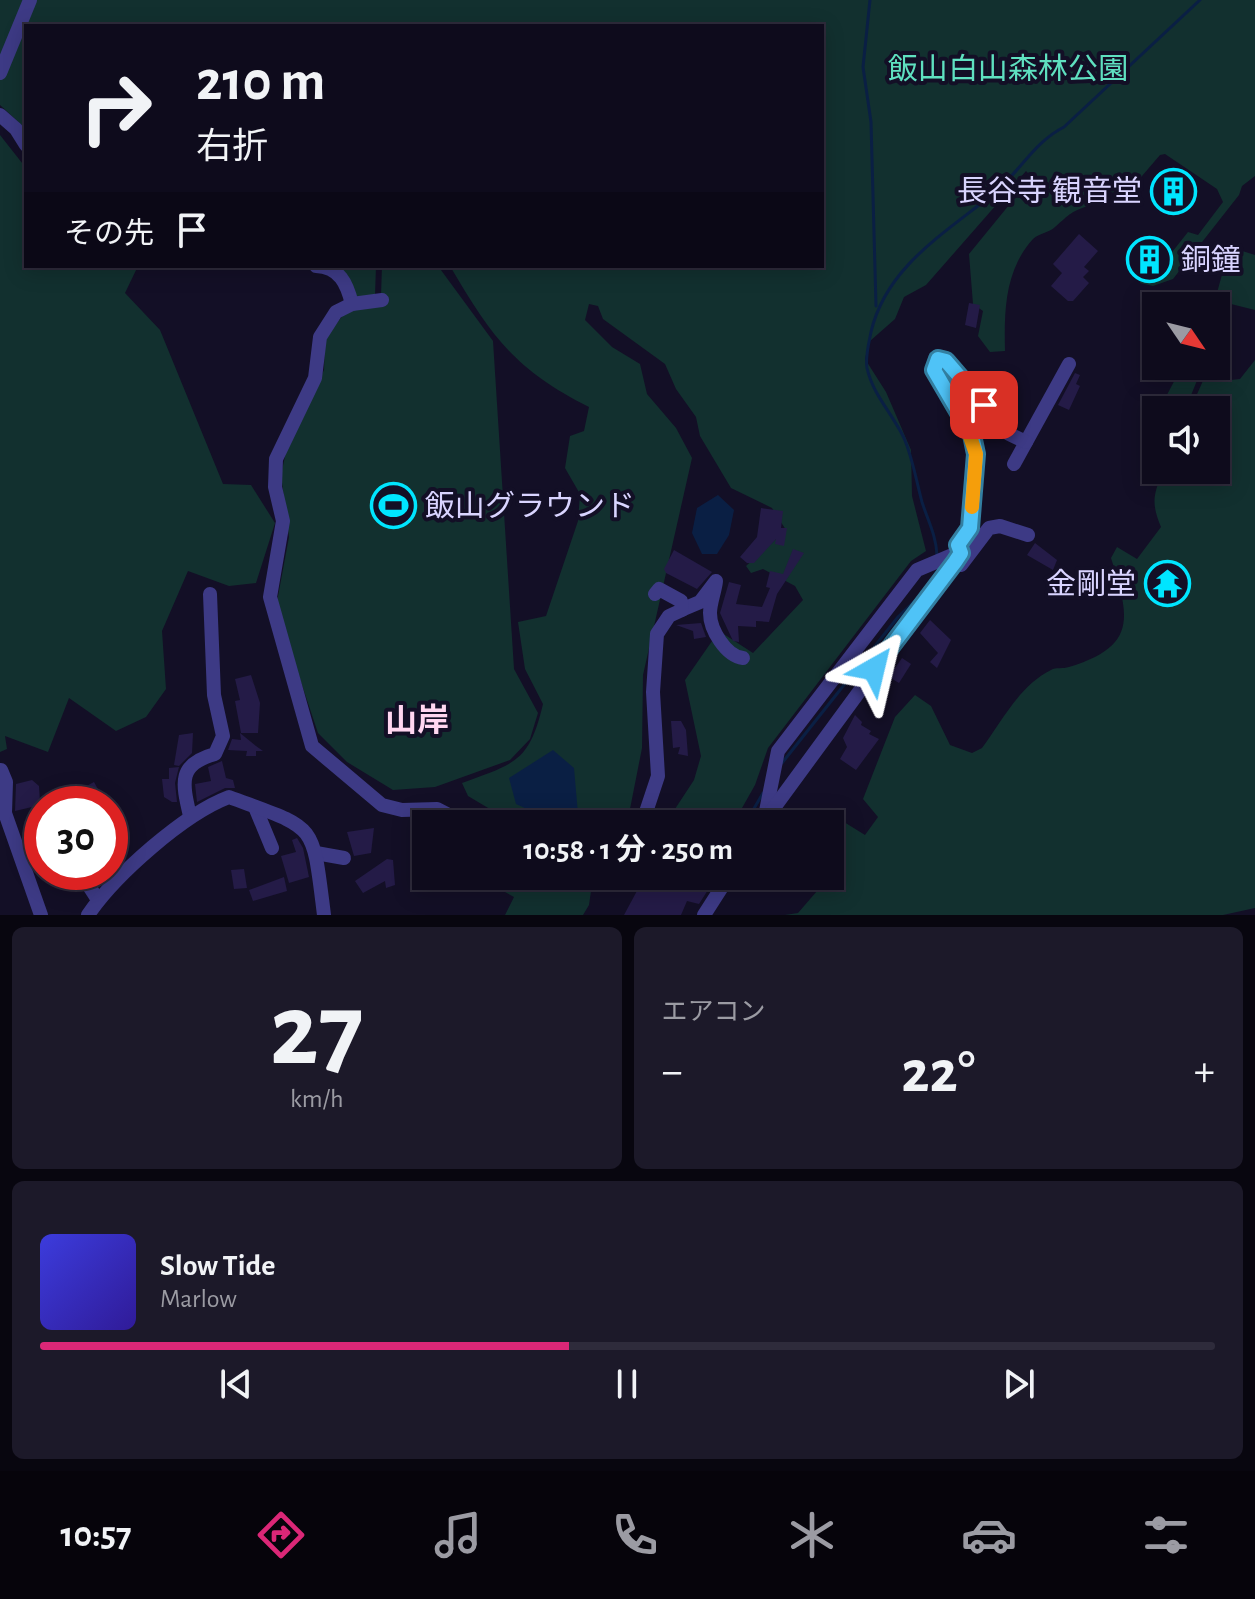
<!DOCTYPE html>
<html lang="ja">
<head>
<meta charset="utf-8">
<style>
	:root { --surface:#0e0b1c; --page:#1c1929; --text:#f1f3f6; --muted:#9b9ba3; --line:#2e2b3b; --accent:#db2777 }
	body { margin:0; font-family:"Alegreya Sans","Noto Sans JP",sans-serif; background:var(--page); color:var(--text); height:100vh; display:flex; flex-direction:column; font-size:30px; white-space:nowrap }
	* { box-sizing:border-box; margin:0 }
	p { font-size:26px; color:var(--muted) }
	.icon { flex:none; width:44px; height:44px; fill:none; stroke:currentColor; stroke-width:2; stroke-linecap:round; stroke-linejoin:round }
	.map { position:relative; height:915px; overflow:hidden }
	.side { display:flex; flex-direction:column; gap:12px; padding:12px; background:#08060f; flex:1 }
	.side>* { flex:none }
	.hud { position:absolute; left:24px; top:24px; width:800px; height:244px; border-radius:0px; box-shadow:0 4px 20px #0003,0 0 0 2px var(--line); background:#0e0b1c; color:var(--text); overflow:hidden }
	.needle { width:52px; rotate:125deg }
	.buttons { position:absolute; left:1142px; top:292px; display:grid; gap:16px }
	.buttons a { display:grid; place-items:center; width:88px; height:88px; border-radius:0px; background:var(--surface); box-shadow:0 4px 20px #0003,0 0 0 2px var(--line); font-size:40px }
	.speed { position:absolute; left:24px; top:786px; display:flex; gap:16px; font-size:40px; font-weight:700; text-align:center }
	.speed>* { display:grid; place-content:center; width:104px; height:104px; border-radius:50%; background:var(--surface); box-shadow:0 4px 20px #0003,0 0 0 2px var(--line); line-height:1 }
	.speed .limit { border:12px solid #d22; background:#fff; color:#111 }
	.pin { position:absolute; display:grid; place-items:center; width:68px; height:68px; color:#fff; margin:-34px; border-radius:16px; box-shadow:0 4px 12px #0006 }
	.me { position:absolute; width:88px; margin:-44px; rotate:37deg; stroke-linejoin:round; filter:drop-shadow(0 0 6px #0008) }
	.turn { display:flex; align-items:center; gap:28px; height:168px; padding:0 40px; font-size:36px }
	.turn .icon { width:104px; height:104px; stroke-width:2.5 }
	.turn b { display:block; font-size:56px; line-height:68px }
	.then { display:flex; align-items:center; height:76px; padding:0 40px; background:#0003; gap:16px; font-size:30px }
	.big { font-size:60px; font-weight:700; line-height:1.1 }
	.side .card { flex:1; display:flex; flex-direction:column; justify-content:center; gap:12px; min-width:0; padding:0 28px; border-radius:12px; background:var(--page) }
	.side .dial { align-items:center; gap:0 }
	.dial b { font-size:104px; line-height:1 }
	.song { display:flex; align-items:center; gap:24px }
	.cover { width:96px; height:96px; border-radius:12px; background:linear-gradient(135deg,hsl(240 70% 55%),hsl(250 70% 35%)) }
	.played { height:8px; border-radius:4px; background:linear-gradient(90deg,var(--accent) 45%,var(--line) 45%) }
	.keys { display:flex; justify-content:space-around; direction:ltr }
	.heat { display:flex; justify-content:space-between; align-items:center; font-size:44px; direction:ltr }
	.side .tiles { flex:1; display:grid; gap:12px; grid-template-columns:1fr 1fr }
	.card:last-child { grid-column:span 2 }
	.trip { position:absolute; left:412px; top:810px; width:432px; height:80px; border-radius:0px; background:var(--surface); box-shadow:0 4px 20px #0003,0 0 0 2px var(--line); font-weight:700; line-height:80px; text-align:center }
	.menu { display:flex; height:128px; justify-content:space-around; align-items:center; background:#06040b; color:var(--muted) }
	.menu .icon { width:56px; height:56px }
	.menu .current { color:var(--accent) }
	.menu b { font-size:36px; color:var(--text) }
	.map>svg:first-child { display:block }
	.green { fill:#12302f }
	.water { fill:#0a1f44 }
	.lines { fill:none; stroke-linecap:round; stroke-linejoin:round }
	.stream { stroke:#0a1f44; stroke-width:3 }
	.building { fill:#241b47 }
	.minor { stroke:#3d3a85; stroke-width:14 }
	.route-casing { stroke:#337fa1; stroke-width:20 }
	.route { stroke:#4fc3f7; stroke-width:14 }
	.slow { stroke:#f59e0b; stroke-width:14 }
	.labels { text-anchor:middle; stroke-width:8; stroke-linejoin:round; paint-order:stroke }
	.park-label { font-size:30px; fill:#5fe0c0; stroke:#130f26 }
	.poi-label { font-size:30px; fill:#d9d4ff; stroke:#130f26; text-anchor:end }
	.neighbourhood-label { font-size:32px; font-weight:bold; fill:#ffd6f0; stroke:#130f26 }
</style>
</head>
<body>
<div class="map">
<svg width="1255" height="915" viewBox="0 0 1255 915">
	<rect width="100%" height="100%" fill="#130f26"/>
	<g class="green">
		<path d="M0,0H1255V176L1242,186L1239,195L1173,279L1153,286L1140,283L1143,276H1153L1188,232L1198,235L1223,202L1217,189L1165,154L1160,155L1124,197L1104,189L1094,193L1091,205C1071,211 1070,214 1055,227C1049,233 1039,233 1033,239C1005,270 1004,310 1005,351L990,352L978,336L983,311L973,304L969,254L1032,177L1026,171L926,285L904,297L895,319L870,341L865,359L886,392L911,450L912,496L926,551L911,561L768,748L755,785L733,824H710L675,809L694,780L701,756L685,680L719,631L753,653L803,600L795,586L763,569L751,573L746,566L786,530L772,508L731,488L700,436L696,417L676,389L665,364L603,319L598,306L589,304L585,320L612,347L640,364L647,394L676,428L692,458L643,675L642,748L629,814L622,824H515L468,796L462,783C515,763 529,763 543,704L525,669L518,622L546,616L578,521L580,494L565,468L570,436L584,431L589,407C515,370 491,336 450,266H822V26H26V129L0,105Z"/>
		<path d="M0,135L26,168V266H138L125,293L160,330L223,484L251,485L275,523L256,583L229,586L188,571L162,631L166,689L146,717L116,731L69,698L48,752L5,736L7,749L0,752Z"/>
		<path d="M1236,249L1255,255V310L1215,300L1223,271L1230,272Z"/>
		<path d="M332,266H376L375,295L359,300Z"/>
		<path d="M382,266H438L493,341L514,669L538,713L530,739L510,760L435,787L393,790L347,762L318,733L276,607L289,537L281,475L287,447L324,370L325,339L343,315L381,295Z"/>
		<path d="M1255,360V908L1223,915H785L798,913L830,876V842L844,822L865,835L878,817L863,799L895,717L915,695L931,706L950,745L972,753L982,748C1002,721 1020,685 1051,670C1056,667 1063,669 1069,667C1137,646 1130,618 1111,558L1117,547L1137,559L1161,527C1151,503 1153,494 1164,470H1216V410H1190L1206,374L1222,381L1240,379Z"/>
		<path d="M1179,372L1198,378L1185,410H1159Z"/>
		<path d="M476,876H519L561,892L591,891L589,905L583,915H505L514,897Z"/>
	</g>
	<g class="water">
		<path d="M718,495L734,510L729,535L717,554H702L692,533L697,508Z"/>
		<path d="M553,750L574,768L578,814L570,824H560L516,804L509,778Z"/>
	</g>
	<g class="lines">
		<g class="stream">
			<path d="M870,0L863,67L871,122L876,306"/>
			<path d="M937,555C936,535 928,521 922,502C916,480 913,459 904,438C892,413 873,395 867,368C865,357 869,343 871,332C886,267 945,233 993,194C1019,173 1034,142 1064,127L1200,0"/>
			<path d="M782,763L898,617L925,591"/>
			<path d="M745,824L763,793"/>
		</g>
	</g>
	<g class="building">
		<path d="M1168,170L1195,188L1178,214L1157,202L1159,199L1151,194Z"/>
		<path d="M1079,234L1098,251L1084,267L1089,271L1083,277L1089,283L1073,301H1068L1051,286L1062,273L1053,264Z"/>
		<path d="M969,303L980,305L976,328L965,325Z"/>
		<path d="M1156,309V323L1140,327V313Z"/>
		<path d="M1075,373L1080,375L1076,384L1080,386L1069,410L1058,405Z"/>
		<path d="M761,508L783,511L781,528H787L784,546L775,544L776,539L754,563H747L740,557L757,537Z"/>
		<path d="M1035,543L1057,560L1053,570L1027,555Z"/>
		<path d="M793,549L804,553L777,594L769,622L756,621V627L738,626L739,642L733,641L720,613L729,582L741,585L736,604L762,607L770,588L766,587L770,571L783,574Z"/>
		<path d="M674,550L712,572L697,589L666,573L664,569Z"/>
		<path d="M930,620L951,640L937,668L930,662L938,653L920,633Z"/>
		<path d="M701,623L706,637L694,639L693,631L676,625Z"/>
		<path d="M902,658L911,664L899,683L889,677Z"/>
		<path d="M251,675L260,703L258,733H241L235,701L240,700L235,679Z"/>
		<path d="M855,715L862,722L861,725L871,731L869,734L879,739L856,770L840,759L847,747L843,738Z"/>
		<path d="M671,721H681L686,730L688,756L678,754L680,747L673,748Z"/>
		<path d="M193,733L192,753L179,766L174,765L179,735Z"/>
		<path d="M240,733L256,746L263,751H256V756H246L247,751L228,750L232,739L241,740Z"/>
		<path d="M222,761L226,778L233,780L235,788H225L197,802L195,784L211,781L208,767Z"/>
		<path d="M179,767L175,783L177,802H172L164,797L162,779H169V768Z"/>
		<path d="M32,780L39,786L42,835H37L32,807L15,811L16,784Z"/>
		<path d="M94,782L105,802V804H91L81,789Z"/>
		<path d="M374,828L371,853L354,856L347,832Z"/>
		<path d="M297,838L303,848L309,877L289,883L281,856L296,852L292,840Z"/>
		<path d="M387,859L393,860L395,885L386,888L385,881L363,893L355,881Z"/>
		<path d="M244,869L247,888L234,889L231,870Z"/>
		<path d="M645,876H700L713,882L699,904L687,901L681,915H624Z"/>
		<path d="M284,877L287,891L253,901L249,890Z"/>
	</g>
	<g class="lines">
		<g class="minor">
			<path d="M0,73L30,0"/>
			<path d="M0,115L16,129L26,145"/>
			<path d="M316,266C340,267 347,284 352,304"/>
			<path d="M382,300L352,304L336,312L320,337L315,378L276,459L275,487L283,521L270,597L312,746L382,805L402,810L437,809L466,824"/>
			<path d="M1014,464L1069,364"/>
			<path d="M961,565L989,528L1000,526L1028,535"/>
			<path d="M681,610L700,602L716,581C715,591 710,603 710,613C710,630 726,656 743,658"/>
			<path d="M1,770L6,782L5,813L41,915"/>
			<path d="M78,801L79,804"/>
			<path d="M255,807L272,848"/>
			<path d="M190,816C182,782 178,764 215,754L223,736L214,695L210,594"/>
			<path d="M765,816L778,751L917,570L950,556L955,562"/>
			<path d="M765,820L961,553L958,545L970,528L976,454L972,435L934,370L938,359L946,361L1009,434L1026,442"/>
			<path d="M642,824L658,776L653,692L657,634L669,616L682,610L681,601L659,589L655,594"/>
			<path d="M316,853L344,858"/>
			<path d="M80,872L98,900"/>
			<path d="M564,876H569"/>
			<path d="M88,915C115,875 184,814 229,797C318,830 312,820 324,915"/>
			<path d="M704,915L729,876"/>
		</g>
	</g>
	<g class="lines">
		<defs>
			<path id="route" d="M874,669L955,562L961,553L958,545L970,528L976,454L972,435L934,370L938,359L946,361L984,405"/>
		</defs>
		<use href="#route" class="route-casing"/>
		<use href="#route" class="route"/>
		<path class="slow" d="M966,425L976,454L972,507"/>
	</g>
	<defs>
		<symbol id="building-ring" viewBox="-11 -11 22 22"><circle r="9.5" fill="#130f26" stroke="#00e5ff" stroke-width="1.5"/><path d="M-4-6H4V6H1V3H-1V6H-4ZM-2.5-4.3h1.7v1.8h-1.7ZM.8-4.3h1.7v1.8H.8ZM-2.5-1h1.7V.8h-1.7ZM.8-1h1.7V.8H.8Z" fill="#00e5ff"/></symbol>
		<symbol id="stadium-ring" viewBox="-11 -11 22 22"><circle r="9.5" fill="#130f26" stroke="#00e5ff" stroke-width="1.5"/><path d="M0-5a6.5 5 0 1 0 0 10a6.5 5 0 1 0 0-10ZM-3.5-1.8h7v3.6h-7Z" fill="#00e5ff"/></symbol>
		<symbol id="temple-ring" viewBox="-11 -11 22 22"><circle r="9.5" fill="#130f26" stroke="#00e5ff" stroke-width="1.5"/><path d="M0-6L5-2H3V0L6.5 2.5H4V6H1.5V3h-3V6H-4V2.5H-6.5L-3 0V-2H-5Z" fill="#00e5ff"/></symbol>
	</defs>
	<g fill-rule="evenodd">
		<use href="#building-ring" x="1148" y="166" width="51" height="51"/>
		<use href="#building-ring" x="1124" y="234" width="51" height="51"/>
		<use href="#stadium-ring" x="368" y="480" width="51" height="51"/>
		<use href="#temple-ring" x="1142" y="558" width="51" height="51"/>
	</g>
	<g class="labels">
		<g class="park-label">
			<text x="1008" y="79">飯山白山森林公園</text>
		</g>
		<g class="poi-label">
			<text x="1142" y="201">長谷寺 観音堂</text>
			<text x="1181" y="270" text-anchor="start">銅鐘</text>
			<text x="425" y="516" text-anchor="start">飯山グラウンド</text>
			<text x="1136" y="594">金剛堂</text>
		</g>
		<g class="neighbourhood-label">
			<text x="417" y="731">山岸</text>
		</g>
	</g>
</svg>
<div class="buttons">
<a><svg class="needle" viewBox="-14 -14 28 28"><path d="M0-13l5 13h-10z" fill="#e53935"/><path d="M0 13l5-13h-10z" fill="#9b9ba3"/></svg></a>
<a><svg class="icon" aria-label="sound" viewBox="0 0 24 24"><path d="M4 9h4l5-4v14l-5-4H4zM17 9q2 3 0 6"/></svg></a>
</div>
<div class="speed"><div class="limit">30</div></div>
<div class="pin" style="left:984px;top:405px;background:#d93025"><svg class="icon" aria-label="arrive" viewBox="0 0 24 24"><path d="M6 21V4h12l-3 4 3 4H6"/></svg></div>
<svg class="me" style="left:874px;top:669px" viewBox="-20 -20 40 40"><path d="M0-17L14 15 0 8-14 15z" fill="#4fc3f7" stroke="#fff" stroke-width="4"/></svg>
<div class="trip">10:58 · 1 分 · 250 m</div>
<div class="hud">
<div class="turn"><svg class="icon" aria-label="right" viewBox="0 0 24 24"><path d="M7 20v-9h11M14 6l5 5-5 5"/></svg><div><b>210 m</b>右折</div></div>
<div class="then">その先<svg class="icon" aria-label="arrive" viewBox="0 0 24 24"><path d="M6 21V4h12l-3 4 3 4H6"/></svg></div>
</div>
</div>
<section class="side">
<div class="tiles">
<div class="card dial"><b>27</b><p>km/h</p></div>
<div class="card"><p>エアコン</p>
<div class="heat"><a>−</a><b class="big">22°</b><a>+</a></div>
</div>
<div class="card">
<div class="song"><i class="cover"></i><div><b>Slow Tide</b><p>Marlow</p></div></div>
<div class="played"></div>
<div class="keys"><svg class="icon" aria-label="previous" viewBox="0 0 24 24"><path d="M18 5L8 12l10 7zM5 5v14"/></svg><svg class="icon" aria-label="pause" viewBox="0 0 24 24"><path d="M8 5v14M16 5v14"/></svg><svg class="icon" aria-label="next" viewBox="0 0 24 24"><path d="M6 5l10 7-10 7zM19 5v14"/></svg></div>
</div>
</div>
</section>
<nav class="menu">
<b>10:57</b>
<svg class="icon current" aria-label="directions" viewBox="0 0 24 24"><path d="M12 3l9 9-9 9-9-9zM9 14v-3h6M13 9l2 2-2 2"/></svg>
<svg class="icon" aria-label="music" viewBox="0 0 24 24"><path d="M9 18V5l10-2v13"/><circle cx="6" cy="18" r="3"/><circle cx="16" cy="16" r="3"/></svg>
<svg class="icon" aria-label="phone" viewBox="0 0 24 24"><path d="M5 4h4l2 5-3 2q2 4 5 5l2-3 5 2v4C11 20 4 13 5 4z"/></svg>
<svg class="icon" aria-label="climate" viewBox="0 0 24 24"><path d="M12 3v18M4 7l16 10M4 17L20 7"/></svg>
<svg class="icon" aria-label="car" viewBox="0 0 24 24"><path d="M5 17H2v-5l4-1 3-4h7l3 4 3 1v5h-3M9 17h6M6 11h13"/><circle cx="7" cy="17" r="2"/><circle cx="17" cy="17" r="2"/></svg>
<svg class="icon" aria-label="filters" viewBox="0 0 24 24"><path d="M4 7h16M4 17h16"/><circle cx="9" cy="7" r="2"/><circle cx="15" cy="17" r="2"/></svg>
</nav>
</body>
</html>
